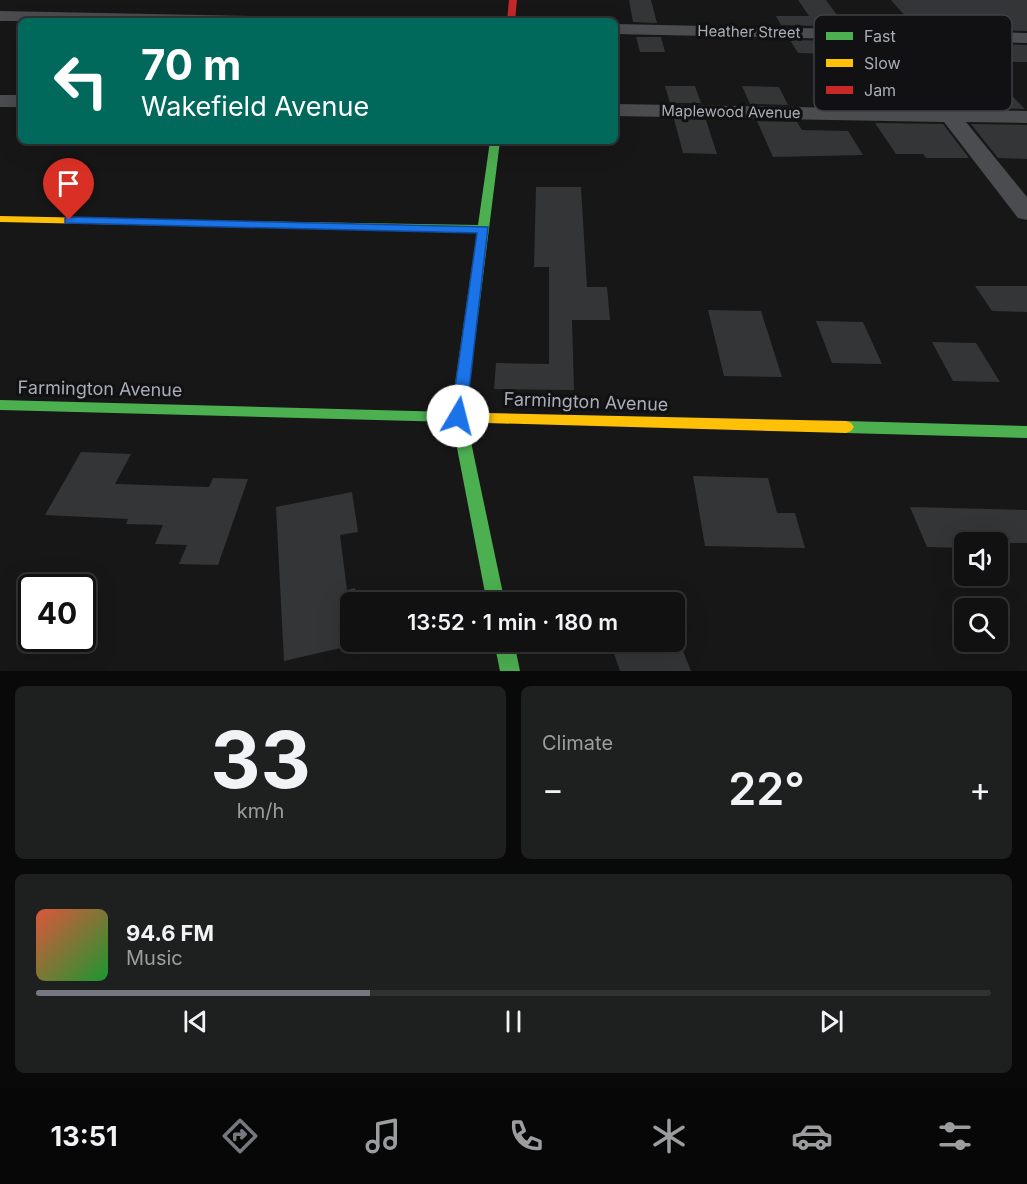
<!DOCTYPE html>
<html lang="en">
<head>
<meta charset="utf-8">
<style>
	:root { --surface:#111; --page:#1e1f1f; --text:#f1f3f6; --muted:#9c9d9f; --line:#303131; --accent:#757880 }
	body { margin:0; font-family:Inter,sans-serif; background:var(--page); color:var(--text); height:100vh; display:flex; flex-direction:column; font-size:22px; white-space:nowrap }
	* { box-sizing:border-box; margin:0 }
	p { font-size:20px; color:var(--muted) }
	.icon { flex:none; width:33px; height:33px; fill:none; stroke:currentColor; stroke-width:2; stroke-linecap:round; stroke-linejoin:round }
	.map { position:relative; height:671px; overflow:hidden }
	.drawer { display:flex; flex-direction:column; gap:15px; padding:15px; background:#090909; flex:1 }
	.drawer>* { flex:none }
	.hud { position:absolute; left:18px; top:18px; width:600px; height:126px; border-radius:9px; box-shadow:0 6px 24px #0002,0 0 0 2px var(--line); background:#00695c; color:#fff; overflow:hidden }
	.controls { position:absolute; left:954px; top:532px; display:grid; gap:12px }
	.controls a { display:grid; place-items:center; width:54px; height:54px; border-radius:9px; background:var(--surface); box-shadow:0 6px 24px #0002,0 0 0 2px var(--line); font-size:30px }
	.speed { position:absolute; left:18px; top:574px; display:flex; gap:12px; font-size:30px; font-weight:700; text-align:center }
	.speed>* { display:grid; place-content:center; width:78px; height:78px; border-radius:50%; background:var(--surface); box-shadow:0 6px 24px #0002,0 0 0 2px var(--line); line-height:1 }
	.speed .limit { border:3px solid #111; border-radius:9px; background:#fff; color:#111 }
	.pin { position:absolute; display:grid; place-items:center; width:51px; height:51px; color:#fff; margin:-62px -26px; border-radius:50% 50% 50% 0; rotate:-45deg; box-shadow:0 0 6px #0007 }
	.pin .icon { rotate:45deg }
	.me { position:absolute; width:66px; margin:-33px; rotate:8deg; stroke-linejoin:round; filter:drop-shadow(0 0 4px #0008) }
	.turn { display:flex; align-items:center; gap:21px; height:126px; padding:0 24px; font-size:27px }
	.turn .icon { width:78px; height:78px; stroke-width:2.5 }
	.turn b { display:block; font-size:42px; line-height:51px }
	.big { font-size:45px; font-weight:600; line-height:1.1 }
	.drawer .widget { flex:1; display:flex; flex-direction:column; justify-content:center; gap:9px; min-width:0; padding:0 21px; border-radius:9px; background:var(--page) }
	.drawer .dial { align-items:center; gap:0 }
	.dial b { font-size:78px; line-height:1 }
	.song { display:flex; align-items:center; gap:18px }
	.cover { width:72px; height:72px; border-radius:9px; background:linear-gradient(135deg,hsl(10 70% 55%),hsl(130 70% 35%)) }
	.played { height:6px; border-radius:3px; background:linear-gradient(90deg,var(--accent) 35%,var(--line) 35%) }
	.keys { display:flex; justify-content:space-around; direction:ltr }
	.heat { display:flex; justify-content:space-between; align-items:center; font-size:33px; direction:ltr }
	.drawer .tiles { flex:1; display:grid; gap:15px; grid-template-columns:1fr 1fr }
	.widget:last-child { grid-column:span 2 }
	.trip { position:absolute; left:340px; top:592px; width:345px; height:60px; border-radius:9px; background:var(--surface); box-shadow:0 6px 24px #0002,0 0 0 2px var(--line); font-weight:600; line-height:60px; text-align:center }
	.dock { display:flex; height:96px; justify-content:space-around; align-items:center; background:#070707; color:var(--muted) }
	.dock .icon { width:42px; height:42px }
	.dock .current { color:var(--accent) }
	.dock b { font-size:27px; color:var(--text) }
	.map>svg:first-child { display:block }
	.building { fill:#343537 }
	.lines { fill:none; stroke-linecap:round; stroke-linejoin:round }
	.street { fill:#4b4c50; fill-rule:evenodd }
	.fast { fill:#4caf50; fill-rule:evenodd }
	.slow { fill:#ffc107; fill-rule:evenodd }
	.jam { fill:#c62828; fill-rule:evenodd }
	.route { fill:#1a73e8; stroke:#114b97; stroke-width:1.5 }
	.labels { text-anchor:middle; stroke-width:6; stroke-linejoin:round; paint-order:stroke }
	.far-street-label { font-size:15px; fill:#a8adb8; stroke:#111113 }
	.street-label { font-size:18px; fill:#a8adb8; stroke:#111113 }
	.key { fill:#111113; stroke:#3e4045; stroke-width:1.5 }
	.key-label { font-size:16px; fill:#a8adb8 }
</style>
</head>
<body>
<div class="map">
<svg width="1027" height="671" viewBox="0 0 1027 671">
	<rect width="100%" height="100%" fill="#171717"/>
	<g class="building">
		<path d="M629,0H651L657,23L633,22Z"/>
		<path d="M798,0H826L837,15L905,16L891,0H1027V31L781,25L776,16H809Z"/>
		<path d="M636,37H661L665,52H640Z"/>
		<path d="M790,40L1027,45V62H978L1025,109L864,106L829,54L798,53Z"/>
		<path d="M665,86H695L701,103H670Z"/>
		<path d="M742,86L779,87L788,105L750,104Z"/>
		<path d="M674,119L706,120L717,154L683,153Z"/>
		<path d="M757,121L797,122L802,130L848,131L863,155L773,157Z"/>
		<path d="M875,123L943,124L969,158H926L923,154H896Z"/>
		<path d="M971,124L1027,125V159L998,158Z"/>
		<path d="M536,187H581L587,287H607L610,320H572L574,390L494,389L496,363L549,364V267H534Z"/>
		<path d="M975,286H1027V312L992,311Z"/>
		<path d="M708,310L761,311L782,377L724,376Z"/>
		<path d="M816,321L863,322L882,364L832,363Z"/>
		<path d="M932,342L976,343L1000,382L953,381Z"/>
		<path d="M81,452L131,454L115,484L209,487L213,478L248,479L218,565L179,564L187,545L155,544L163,525L126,524L128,519L45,515Z"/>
		<path d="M693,476L768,478L777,513H795L805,548L705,546Z"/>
		<path d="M352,492L358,532L340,535L347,590L355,588L357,603H351V642L362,643L284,661L276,507Z"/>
		<path d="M910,507L1027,510V543H964V548L927,547Z"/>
		<path d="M675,631L691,671H620L610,642H675Z"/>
	</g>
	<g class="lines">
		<g class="street">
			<path d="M0,11L253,16L261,21H0Z"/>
			<path d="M615,24L1027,33V43L615,34Z"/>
			<rect x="0" y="95" width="21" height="12"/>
			<path d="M615,104L1027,111V123L966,122L1027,197V220L1018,218L944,122L615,116Z"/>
		</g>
		<g class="fast">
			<path d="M490,141H500L466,412L492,414L495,418L492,422L467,423L505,603H487L452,422L0,410V400L451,412L477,232L185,226L179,223L185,220L478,225Z"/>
			<path d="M846,421L1027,426V438L846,433L841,431L838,427L841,423Z"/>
			<path d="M494,642H514L520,671H500Z"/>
		</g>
		<g class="slow">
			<path d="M0,216L185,220L191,223L185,226L0,222Z"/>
			<path d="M487,413L846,421L851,423L854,427L851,431L846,433L487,423L482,422L479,418L482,414Z"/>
		</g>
		<path class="jam" d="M509,0H517L515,21H507Z"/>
	</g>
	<path class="route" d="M69,217L488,227L466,416L458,422L451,416L477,233L65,223V218Z"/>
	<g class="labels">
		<g class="far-street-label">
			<text transform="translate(749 32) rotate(1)" y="5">Heather Street</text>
			<text transform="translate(731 112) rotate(1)" y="5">Maplewood Avenue</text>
		</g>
		<g class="street-label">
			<text transform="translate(100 389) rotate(1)" y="6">Farmington Avenue</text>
			<text transform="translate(586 402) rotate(2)" y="6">Farmington Avenue</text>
		</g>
	</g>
	<rect x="814" y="15" width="198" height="96" rx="9" class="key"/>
	<rect x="826" y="32" width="27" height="8" fill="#4caf50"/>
	<rect x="826" y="59" width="27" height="8" fill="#ffc107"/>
	<rect x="826" y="86" width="27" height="8" fill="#c62828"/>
	<g class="key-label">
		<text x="864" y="42">Fast</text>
		<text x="864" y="69">Slow</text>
		<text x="864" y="96">Jam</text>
	</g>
</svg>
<div class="controls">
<a><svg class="icon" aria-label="sound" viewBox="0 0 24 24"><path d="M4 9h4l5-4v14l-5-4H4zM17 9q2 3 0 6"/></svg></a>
<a><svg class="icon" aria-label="search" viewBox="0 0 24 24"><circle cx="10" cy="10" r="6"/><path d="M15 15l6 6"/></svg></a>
</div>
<div class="speed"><div class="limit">40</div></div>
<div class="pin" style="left:69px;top:220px;background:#d93025"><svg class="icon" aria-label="arrive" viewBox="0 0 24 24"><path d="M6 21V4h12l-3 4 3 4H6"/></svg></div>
<svg class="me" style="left:458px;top:416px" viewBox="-20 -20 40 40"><circle r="19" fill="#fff"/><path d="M0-13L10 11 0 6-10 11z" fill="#1a73e8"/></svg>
<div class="trip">13:52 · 1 min · 180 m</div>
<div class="hud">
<div class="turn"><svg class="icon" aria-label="left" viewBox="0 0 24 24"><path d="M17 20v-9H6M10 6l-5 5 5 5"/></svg><div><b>70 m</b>Wakefield Avenue</div></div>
</div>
</div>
<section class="drawer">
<div class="tiles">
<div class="widget dial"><b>33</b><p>km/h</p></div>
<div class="widget"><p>Climate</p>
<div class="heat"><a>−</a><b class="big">22°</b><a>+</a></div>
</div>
<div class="widget">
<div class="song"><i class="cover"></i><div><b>94.6 FM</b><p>Music</p></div></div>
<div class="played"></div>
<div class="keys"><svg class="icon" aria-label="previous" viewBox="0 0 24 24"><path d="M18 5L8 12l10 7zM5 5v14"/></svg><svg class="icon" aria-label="pause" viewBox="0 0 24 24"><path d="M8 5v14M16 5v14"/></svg><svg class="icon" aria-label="next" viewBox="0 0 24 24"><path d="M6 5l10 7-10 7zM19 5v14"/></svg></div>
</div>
</div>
</section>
<nav class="dock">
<b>13:51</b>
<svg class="icon current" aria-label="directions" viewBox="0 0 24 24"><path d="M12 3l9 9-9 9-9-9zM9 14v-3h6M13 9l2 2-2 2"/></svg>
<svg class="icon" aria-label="music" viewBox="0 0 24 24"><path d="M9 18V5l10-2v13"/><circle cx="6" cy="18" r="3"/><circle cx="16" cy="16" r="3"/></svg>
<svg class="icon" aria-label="phone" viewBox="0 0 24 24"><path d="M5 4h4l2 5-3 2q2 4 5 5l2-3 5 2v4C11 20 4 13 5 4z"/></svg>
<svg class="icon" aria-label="climate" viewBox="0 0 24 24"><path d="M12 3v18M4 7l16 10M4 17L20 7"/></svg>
<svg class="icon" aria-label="car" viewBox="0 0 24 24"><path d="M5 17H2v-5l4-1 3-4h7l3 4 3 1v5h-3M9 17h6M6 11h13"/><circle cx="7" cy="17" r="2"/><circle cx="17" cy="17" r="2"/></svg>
<svg class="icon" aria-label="filters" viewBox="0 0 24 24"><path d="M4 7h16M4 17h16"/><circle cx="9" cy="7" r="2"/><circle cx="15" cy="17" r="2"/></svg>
</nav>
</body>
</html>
